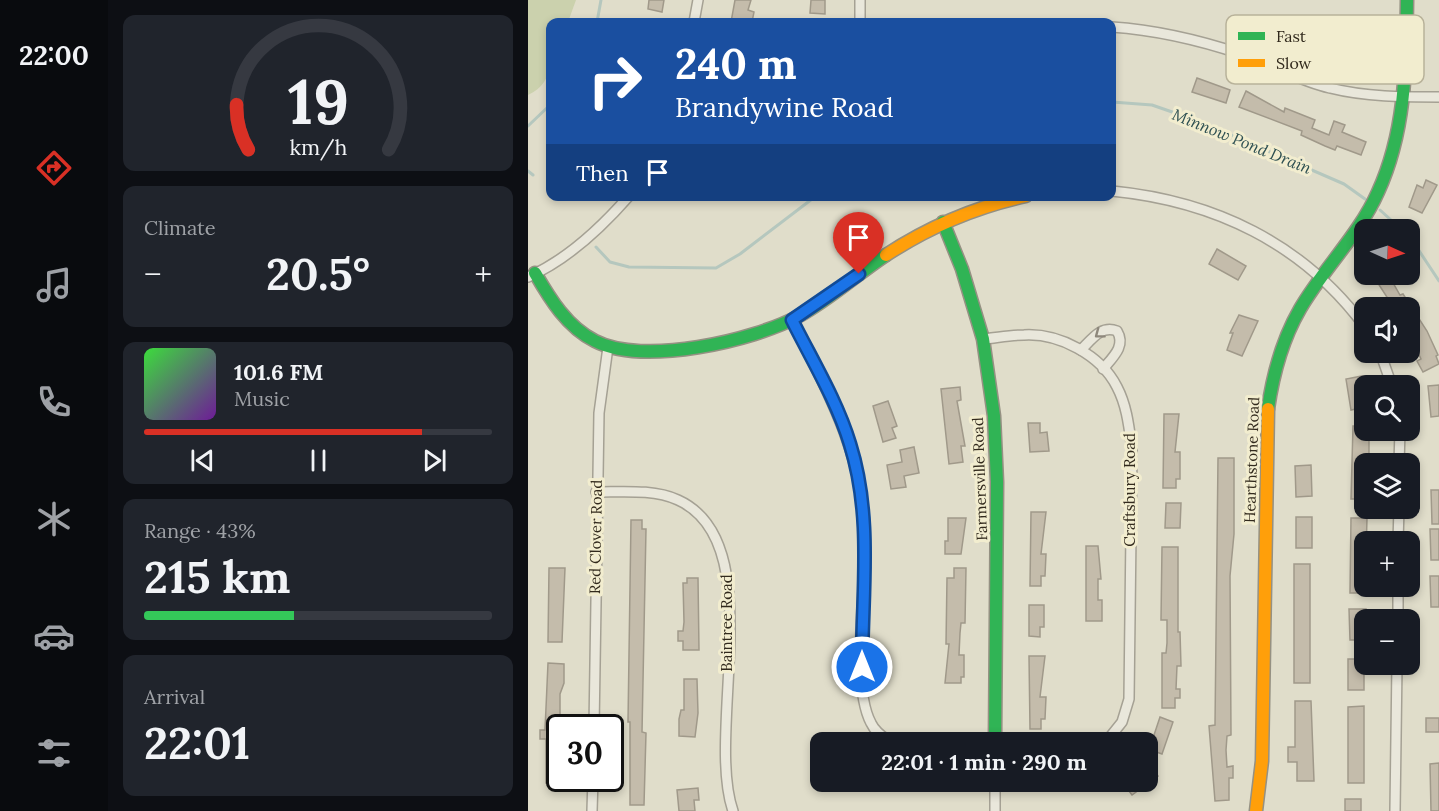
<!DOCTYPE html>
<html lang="en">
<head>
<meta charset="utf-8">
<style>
	:root { --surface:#171b24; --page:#20242c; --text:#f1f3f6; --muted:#9ea1a6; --line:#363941; --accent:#d93025 }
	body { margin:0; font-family:Lora,serif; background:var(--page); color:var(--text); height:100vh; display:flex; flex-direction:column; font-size:22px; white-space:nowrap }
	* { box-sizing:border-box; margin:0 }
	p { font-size:20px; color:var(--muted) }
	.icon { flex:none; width:33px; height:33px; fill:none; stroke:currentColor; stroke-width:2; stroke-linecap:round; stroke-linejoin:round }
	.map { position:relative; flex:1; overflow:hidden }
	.side { display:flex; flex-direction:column; gap:15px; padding:15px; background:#0d0f14; width:420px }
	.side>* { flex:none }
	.hud { position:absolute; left:18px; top:18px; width:570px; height:183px; border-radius:12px; box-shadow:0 3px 9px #0003; background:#1a4fa0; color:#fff; overflow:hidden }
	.needle { width:39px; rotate:93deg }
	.fabs { position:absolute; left:826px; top:219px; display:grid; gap:12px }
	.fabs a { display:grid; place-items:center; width:66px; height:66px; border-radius:12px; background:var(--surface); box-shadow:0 3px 9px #0003; font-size:30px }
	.speed { position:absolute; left:18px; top:714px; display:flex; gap:12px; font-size:30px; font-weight:700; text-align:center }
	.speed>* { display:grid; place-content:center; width:78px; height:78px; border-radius:50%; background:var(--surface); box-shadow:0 3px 9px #0003; line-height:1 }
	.speed .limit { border:3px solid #111; border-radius:9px; background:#fff; color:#111 }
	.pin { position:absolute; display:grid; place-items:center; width:51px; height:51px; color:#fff; margin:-62px -26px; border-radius:50% 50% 50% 0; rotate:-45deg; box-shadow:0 0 6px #0007 }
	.pin .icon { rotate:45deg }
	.me { position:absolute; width:66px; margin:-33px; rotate:0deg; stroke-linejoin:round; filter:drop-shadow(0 0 4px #0008) }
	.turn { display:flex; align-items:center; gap:21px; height:126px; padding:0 30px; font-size:27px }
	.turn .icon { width:78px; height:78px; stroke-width:2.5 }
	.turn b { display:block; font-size:42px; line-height:51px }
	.then { display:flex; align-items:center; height:57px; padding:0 30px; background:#0003; gap:12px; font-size:22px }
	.big { font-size:45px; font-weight:700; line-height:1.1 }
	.side .widget { flex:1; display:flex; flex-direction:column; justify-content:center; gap:9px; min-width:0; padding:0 21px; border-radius:12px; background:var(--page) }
	.side .dial { align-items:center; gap:0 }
	.dial svg { height:156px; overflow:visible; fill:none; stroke:var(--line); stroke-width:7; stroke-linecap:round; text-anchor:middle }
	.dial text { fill:var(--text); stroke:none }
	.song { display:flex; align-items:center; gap:18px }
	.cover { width:72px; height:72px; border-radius:9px; background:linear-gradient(135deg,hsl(120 70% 55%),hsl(280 70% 35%)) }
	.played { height:6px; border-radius:3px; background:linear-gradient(90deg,var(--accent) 80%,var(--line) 80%) }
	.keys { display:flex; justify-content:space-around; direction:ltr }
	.heat { display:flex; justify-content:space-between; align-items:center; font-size:33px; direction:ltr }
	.charge { height:9px; border-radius:4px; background:linear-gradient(90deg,#34c759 43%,var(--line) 0) }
	.trip { position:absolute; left:282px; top:732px; width:348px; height:60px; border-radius:12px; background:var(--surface); box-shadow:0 3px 9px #0003; font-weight:700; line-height:60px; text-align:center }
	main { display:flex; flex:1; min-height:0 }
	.dock { display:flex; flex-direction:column; width:108px; justify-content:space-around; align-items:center; background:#090b0e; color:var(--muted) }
	.dock .icon { width:42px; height:42px }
	.dock .current { color:var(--accent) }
	.dock b { font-size:27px; color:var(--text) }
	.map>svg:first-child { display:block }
	.green { fill:#cbd1ad }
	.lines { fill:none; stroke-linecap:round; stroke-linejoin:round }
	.stream { stroke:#b5c7be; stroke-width:3 }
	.building { fill:#c4bcab; stroke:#a0998a; stroke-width:1.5 }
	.street-casing { stroke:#a5a194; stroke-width:12 }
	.fast-casing { stroke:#959183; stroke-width:15 }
	.slow-casing { stroke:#959183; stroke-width:15 }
	.street { stroke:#e9e7db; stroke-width:9 }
	.fast { stroke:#30b455; stroke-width:12 }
	.slow { stroke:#ff9f0a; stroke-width:12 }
	.oneway { stroke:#8e887c }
	.route-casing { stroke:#114b97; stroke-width:15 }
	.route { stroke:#1a73e8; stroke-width:10 }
	.labels { text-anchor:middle; stroke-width:6; stroke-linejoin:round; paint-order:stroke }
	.street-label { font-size:15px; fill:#322a1d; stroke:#f2edcf }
	.water-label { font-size:16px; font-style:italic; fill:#2d4f51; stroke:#f2edcf }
	.key { fill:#f2edcf; stroke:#b8b29a; stroke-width:1.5 }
	.key-label { font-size:16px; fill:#322a1d }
</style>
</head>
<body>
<main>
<nav class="dock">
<b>22:00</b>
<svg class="icon current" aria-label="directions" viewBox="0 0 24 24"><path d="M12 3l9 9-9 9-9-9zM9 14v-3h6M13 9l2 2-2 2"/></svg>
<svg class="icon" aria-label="music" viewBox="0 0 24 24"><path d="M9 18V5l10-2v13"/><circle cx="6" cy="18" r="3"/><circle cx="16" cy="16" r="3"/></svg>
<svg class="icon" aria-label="phone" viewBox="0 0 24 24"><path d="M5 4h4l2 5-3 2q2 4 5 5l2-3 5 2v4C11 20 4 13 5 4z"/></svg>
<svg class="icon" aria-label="climate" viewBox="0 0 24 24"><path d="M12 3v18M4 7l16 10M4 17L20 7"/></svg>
<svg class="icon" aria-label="car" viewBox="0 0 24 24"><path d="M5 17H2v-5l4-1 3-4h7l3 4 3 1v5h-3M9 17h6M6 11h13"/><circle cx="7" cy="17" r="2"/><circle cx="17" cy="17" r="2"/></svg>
<svg class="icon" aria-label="filters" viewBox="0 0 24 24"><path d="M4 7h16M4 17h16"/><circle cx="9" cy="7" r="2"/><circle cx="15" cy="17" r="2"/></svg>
</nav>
<section class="side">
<div class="widget dial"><svg viewBox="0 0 100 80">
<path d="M14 69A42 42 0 1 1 86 69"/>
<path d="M14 69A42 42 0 0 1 8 46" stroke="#d93025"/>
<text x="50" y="56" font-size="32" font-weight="700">19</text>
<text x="50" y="72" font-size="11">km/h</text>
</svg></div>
<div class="widget"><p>Climate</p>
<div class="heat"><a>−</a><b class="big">20.5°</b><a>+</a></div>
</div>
<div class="widget">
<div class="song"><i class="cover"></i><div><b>101.6 FM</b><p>Music</p></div></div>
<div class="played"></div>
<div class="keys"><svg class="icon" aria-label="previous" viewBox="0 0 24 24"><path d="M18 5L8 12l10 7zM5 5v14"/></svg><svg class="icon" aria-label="pause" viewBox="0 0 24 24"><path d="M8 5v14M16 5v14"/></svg><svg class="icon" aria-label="next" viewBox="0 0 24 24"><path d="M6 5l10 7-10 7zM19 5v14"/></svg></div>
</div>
<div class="widget"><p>Range · 43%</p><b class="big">215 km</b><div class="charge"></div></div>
<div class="widget"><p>Arrival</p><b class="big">22:01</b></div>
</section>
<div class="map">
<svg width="911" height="811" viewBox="0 0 911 811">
	<rect width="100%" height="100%" fill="#e0ddca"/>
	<path class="green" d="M0,0H48L40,22H22C22,50 30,82 0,95Z"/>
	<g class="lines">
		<g class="stream">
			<path d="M69,22L73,0"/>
			<path d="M584,102L624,105L673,122L816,184L837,199"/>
			<path d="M0,126L22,105"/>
			<path d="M0,171L5,175"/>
			<path d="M852,210L874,230"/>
			<path d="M882,237L911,281"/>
			<path d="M68,247L82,262L101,267L188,268L212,254L288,196"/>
		</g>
	</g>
	<g class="building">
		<path d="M121,0H136L134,12L120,9Z"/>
		<path d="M207,0H223L220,10L226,12L224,22H203Z"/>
		<path d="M283,0H297V14L282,13Z"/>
		<path d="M669,78L702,90L698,103L664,92Z"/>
		<path d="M718,91L756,112L757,108L787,120L784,128L801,135L806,121L817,125L814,132L838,142L833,155L809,146L807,150L797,146L773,135L774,131L711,107Z"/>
		<path d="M898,180L909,185L894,213L881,207L889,185L895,188Z"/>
		<path d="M689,249L718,266L710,280L681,264Z"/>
		<path d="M844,274H860L872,295L875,294L899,331L910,355L908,356L911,364L895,372L889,361L893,359L882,336V308H866Z"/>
		<path d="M711,315L730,321L714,356L699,350L705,333H702Z"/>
		<path d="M834,376L837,407L823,410L818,379Z"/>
		<path d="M911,385V416L903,417L900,386Z"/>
		<path d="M432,387L433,400L429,401L437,446H433L435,462L421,464L413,389Z"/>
		<path d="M360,401L369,426L364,428L368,438L355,442L345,406Z"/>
		<path d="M636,414H651L647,452H652V479H648V488H635Z"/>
		<path d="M500,423H512V433L519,432L521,451L502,452Z"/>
		<path d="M825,426H837V430H841V457H837V499H823Z"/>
		<path d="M386,447L391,473L376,476L378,487L363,489L359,465L374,462L372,450Z"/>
		<path d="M690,458H706V534L702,576L703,735L699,736L698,750L699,767L705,766V778H701V800L687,801L681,726L687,725Z"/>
		<path d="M783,465L784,496L768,497L767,466Z"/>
		<path d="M903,490H911V524H904Z"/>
		<path d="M638,503H653L652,528H637Z"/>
		<path d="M503,512H518L513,554H518L517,576H513V586H502Z"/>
		<rect x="768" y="517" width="16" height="31"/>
		<path d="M420,518H438L433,554H417V541H420Z"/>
		<path d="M823,518H839L837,593H822Z"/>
		<path d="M103,520H114V529H118L114,732L118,733L116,805H102V722H100Z"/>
		<path d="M902,529H911V560H903Z"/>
		<path d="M558,546H570L573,579H570V600H574V621H558Z"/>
		<path d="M634,547H650V632H652L653,666H649L648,689H652V698H647V708H634V653H638L639,643V620H633Z"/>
		<rect x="766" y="564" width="16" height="119"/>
		<path d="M21,568H37L34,642H20Z"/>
		<path d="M426,568H438L437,623H433L432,633L431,655H436V677H433V683H417L421,644H418L419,578H426Z"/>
		<path d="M902,576H911V607H903Z"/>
		<path d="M159,578H170L171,650H155V641H150V631H155L156,622L155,583H159Z"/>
		<path d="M501,605H516V627H512V637L501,636Z"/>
		<path d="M821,609H838L837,640H822Z"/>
		<path d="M501,656H517L512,697H518L517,719H513V729H502Z"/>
		<rect x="820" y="659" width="16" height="31"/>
		<path d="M20,663L36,664V683L32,694V783H18V739H12V730H17Z"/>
		<path d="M156,679H169L170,713L167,737L151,736V719L153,710H156Z"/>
		<path d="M767,701H783L786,781H769V762H760V747H767Z"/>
		<path d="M836,706V783H820V707Z"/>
		<path d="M632,717L645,722L634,754L620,749L621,737L625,738Z"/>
		<rect x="898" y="718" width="13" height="14"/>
		<path d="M620,761L630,776L604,795L594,782H620Z"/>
		<path d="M911,763V811H903L902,764Z"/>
		<path d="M170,788L171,800H166L167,811H151L149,790Z"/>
		<rect x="817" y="799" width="16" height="12"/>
	</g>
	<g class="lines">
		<defs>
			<g id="street">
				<path d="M332,0V22"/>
				<path d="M166,22L170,0"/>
				<path d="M584,27C628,30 671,40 713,54C743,64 771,81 802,88C838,97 875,97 911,97"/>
				<path d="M584,191C686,201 775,243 837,327"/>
				<path d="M0,277C39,260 73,228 101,196"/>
				<path d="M264,320C298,388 335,455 337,533C339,581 322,684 343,723C347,732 355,737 362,742"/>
				<path d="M455,339C468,338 482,335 496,335C531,333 573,355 589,387C599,406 601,427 604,449L601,699L594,722L578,742"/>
				<path d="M553,350C564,339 573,325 589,331C598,346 585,357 575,369"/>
				<path d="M852,352L864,386"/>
				<path d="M871,464L872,430"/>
				<path d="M68,492C95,492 126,489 150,500C243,542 177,730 205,811"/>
				<path d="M870,542L871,508"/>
				<path d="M870,620V586"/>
				<path d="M66,728L71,413L80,347"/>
				<path d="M64,811L65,778"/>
				<path d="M467,811V782"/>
				<path d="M867,811L869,664"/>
			</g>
			<g id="fast">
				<path d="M415,222L434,269L455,339L466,416L469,482L467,742"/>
				<path d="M7,273C22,299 39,327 67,341C115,366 225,341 271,316C302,299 328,275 358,255"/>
				<path d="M740,409C745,374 754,340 772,309C795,269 831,235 850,192C878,131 878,66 879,0"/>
			</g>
			<g id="slow">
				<path d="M358,255C401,227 447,207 498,196"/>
				<path d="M728,811L734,761L740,409"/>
			</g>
		</defs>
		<use href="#street" class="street-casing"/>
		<use href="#fast" class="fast-casing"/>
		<use href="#slow" class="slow-casing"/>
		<use href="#street" class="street"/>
		<use href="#fast" class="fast"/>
		<use href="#slow" class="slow"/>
	</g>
	<defs><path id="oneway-chevron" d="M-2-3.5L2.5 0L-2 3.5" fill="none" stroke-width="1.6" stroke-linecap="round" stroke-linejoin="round" transform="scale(1.5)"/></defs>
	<use class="oneway" href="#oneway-chevron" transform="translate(571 334) rotate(143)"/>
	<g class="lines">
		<defs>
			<path id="route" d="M331,274L264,320C284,360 309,401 322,444C345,517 334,592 334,667"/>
		</defs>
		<use href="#route" class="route-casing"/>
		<use href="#route" class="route"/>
	</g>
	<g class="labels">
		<g class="street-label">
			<text transform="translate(724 460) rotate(-88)" y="5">Hearthstone Road</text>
			<text transform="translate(452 479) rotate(-92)" y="5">Farmersville Road</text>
			<text transform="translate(602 490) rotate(-90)" y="5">Craftsbury Road</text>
			<text transform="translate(68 537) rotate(-89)" y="5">Red Clover Road</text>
			<text transform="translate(199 623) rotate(-90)" y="5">Baintree Road</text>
		</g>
		<g class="water-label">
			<text transform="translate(714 141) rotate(22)" y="6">Minnow Pond Drain</text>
		</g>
	</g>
	<rect x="698" y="15" width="198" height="69" rx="9" class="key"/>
	<rect x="710" y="32" width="27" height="8" fill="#30b455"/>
	<rect x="710" y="59" width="27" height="8" fill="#ff9f0a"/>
	<g class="key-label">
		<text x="748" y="42">Fast</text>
		<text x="748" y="69">Slow</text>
	</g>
</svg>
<div class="fabs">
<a><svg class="needle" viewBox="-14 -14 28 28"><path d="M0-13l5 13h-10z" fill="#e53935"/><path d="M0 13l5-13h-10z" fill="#9ea1a6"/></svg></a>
<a><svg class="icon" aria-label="sound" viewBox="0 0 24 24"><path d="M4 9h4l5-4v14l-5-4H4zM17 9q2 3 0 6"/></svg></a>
<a><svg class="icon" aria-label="search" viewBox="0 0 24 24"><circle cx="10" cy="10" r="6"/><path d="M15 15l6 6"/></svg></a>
<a><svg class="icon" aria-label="layers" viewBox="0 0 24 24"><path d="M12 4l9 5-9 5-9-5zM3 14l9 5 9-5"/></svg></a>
<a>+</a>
<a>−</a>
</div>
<div class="speed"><div class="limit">30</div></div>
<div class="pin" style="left:331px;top:274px;background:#d93025"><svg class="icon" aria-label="arrive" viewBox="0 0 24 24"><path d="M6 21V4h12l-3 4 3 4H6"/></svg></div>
<svg class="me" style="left:334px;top:667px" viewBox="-20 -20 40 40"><circle r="17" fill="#1a73e8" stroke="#fff" stroke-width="3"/><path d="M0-11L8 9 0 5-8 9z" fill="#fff"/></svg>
<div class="trip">22:01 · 1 min · 290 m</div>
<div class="hud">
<div class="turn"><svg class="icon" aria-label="right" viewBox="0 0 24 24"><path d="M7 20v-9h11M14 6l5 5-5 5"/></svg><div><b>240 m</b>Brandywine Road</div></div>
<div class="then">Then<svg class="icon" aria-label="arrive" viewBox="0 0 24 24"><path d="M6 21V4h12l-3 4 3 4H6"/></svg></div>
</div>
</div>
</main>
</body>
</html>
